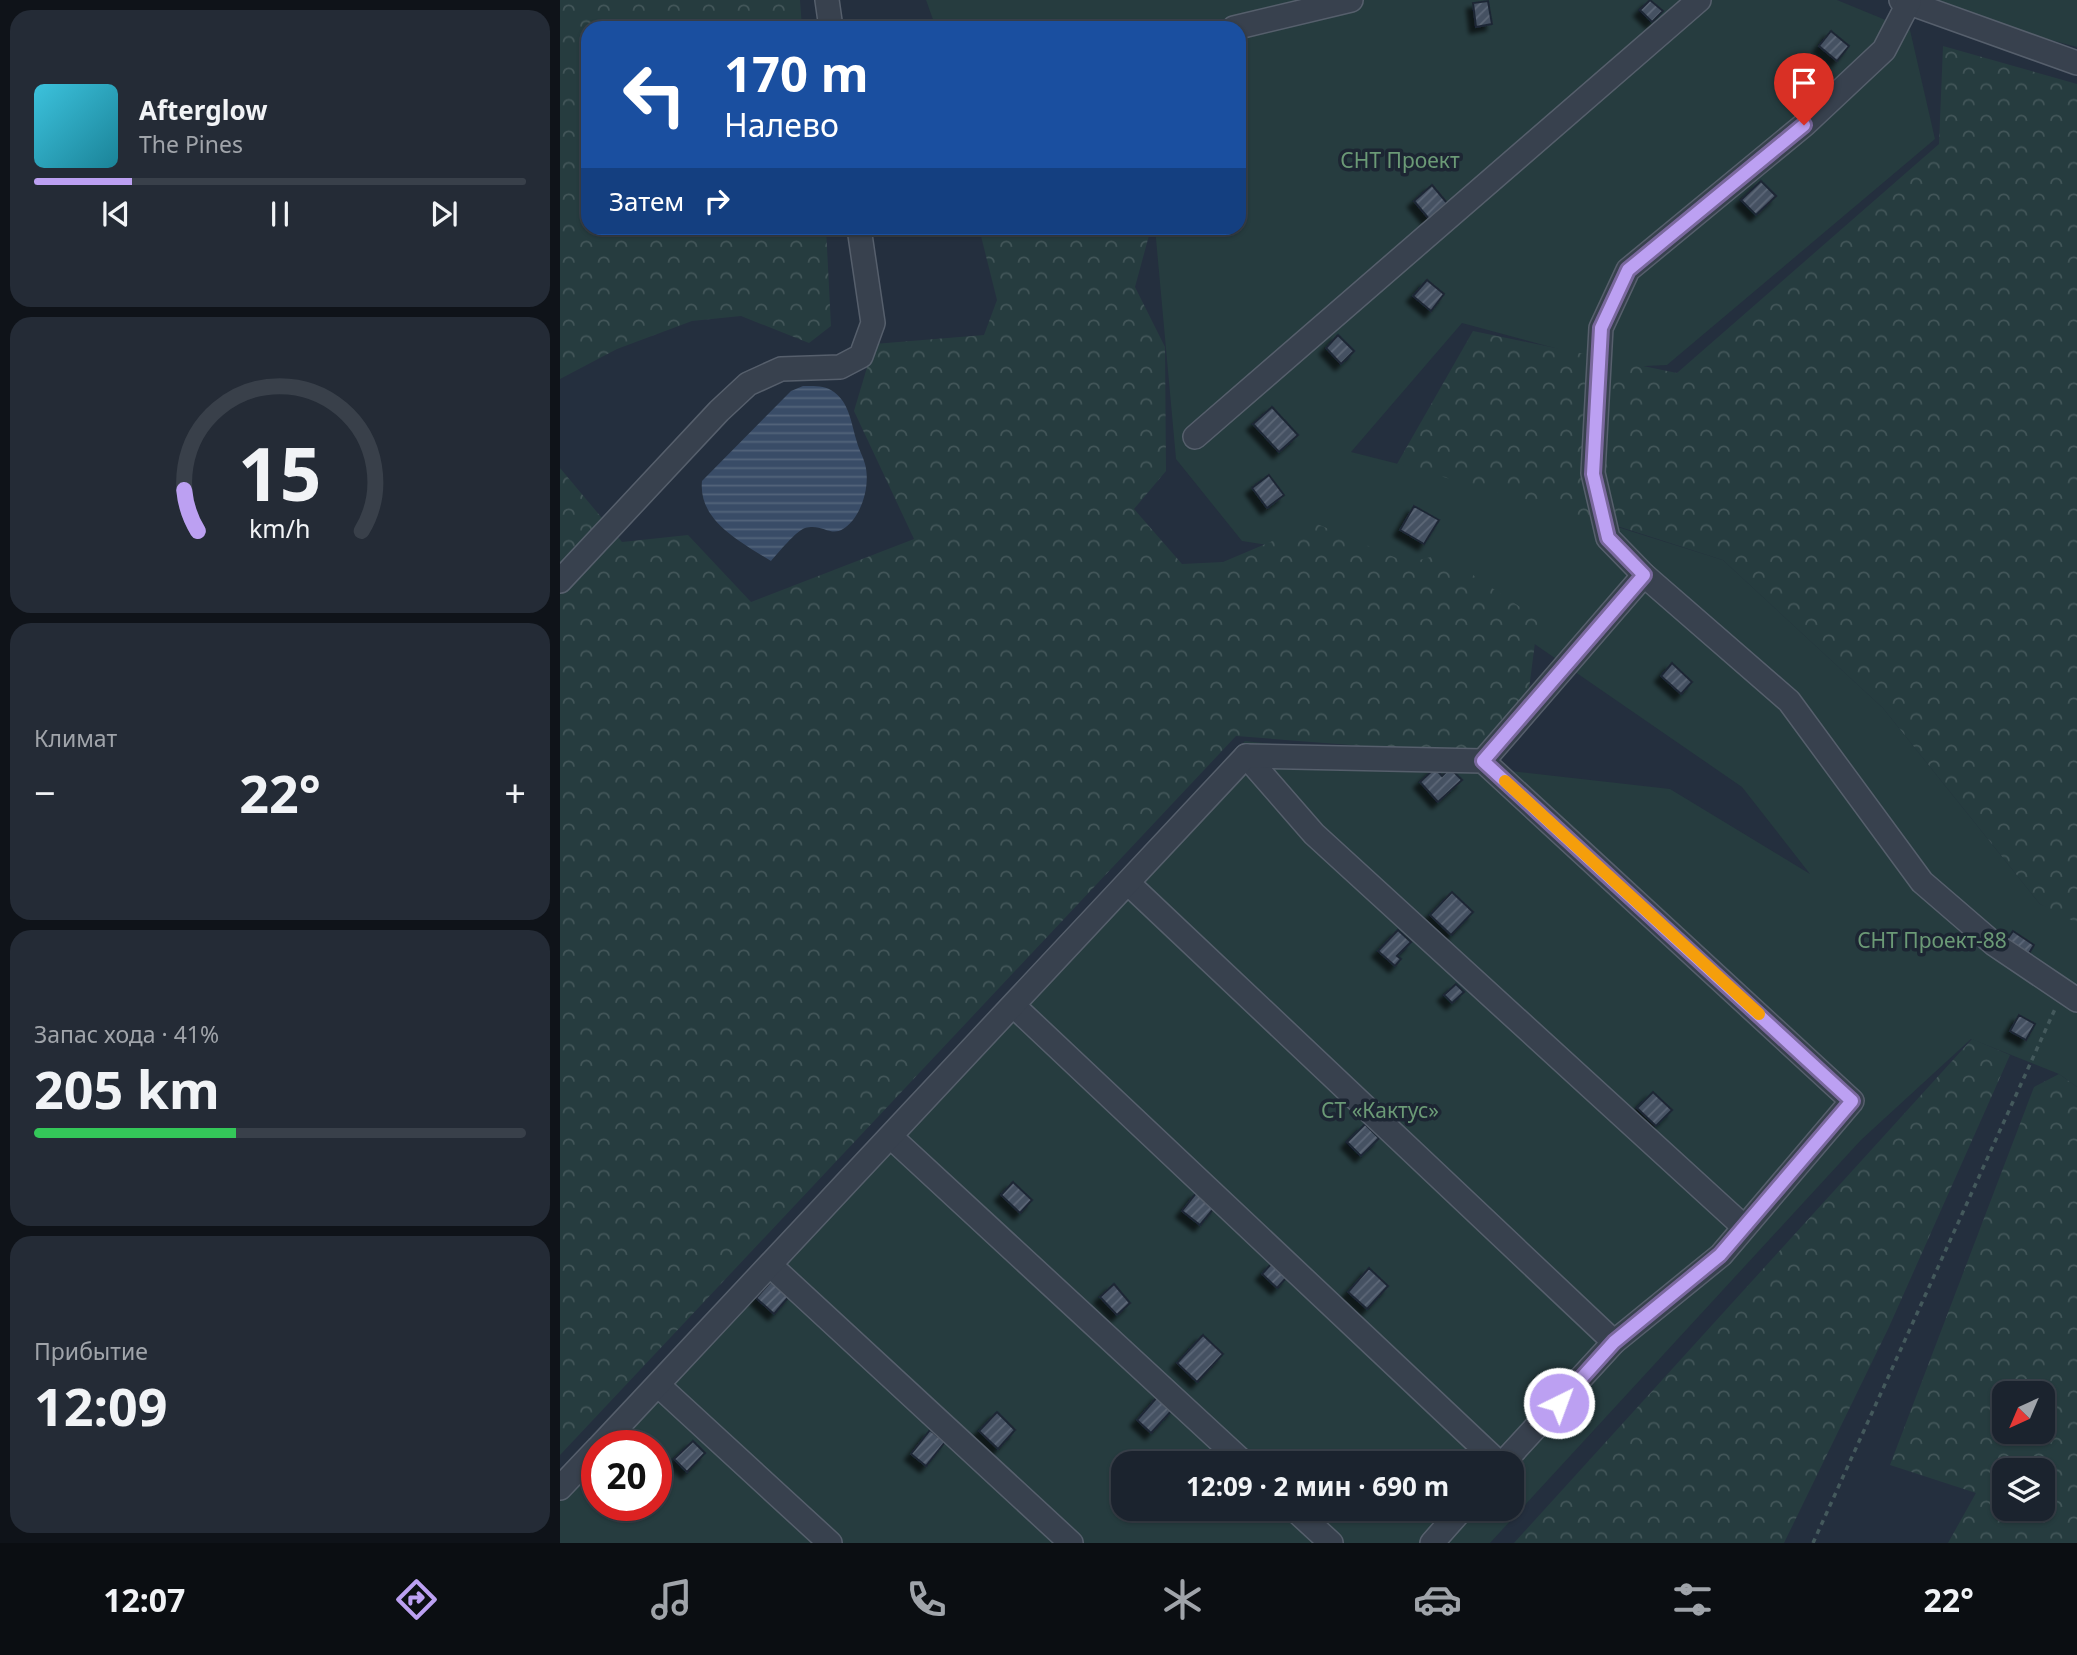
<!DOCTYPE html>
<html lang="ru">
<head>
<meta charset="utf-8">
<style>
	:root { --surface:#1b232e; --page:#242b36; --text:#f1f3f6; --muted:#a0a4aa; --line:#39404a; --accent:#bca0f2 }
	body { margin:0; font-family:"Noto Sans",sans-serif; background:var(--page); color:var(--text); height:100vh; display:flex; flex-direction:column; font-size:26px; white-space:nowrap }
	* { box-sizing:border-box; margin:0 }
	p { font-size:23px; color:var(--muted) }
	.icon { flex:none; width:38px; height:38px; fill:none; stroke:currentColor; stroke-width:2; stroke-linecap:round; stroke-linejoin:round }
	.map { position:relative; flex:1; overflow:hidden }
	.sheet { display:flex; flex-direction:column; gap:10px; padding:10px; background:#0f1319; width:560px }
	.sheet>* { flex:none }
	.top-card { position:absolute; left:21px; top:21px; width:665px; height:214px; border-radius:21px; box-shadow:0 2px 5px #0004,0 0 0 2px var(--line); background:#1a4fa0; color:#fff; overflow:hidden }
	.needle { width:46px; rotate:224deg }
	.fabs { position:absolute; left:1432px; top:1381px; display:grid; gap:14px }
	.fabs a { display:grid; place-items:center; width:63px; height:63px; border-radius:14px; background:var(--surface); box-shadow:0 2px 5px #0004,0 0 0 2px var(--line); font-size:35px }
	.speed { position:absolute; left:21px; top:1430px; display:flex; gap:14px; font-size:35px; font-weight:700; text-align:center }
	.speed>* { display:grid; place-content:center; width:91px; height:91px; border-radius:50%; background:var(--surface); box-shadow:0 2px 5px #0004,0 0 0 2px var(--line); line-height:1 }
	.speed .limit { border:10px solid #d22; background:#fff; color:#111 }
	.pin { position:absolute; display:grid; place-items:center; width:60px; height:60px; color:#fff; margin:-72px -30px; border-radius:50% 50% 50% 0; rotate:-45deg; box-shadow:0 0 7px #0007 }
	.pin .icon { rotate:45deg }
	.me { position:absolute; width:77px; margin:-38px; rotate:42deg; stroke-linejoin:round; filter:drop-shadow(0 0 5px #0008) }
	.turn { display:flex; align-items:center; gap:24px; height:147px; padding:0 28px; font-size:32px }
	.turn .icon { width:91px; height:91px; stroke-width:2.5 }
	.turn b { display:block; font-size:49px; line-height:60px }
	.then { display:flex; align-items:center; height:66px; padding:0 28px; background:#0003; gap:14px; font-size:26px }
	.big { font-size:52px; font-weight:700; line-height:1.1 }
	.sheet .widget { flex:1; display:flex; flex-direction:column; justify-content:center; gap:10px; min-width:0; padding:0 24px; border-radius:21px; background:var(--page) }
	.sheet .dial { align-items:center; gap:0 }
	.dial svg { height:182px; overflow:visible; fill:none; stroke:var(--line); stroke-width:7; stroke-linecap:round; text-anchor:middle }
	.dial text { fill:var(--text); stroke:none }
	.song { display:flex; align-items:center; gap:21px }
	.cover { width:84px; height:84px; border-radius:10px; background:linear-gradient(135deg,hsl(190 70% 55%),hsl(190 70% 35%)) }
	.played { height:7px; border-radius:4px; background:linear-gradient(90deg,var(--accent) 20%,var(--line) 20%) }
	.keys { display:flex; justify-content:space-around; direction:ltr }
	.heat { display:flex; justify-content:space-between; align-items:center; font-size:38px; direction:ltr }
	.charge { height:10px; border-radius:5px; background:linear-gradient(90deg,#34c759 41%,var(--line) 0) }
	.trip { position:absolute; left:551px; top:1451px; width:413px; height:70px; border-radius:21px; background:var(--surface); box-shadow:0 2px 5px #0004,0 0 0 2px var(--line); font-weight:700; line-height:70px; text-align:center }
	.menu { display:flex; height:112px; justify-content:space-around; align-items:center; background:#0b0e12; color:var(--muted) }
	.menu .icon { width:49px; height:49px }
	.menu .current { color:var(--accent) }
	.menu b { font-size:32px; color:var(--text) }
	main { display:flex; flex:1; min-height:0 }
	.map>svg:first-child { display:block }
	.green { fill:#263c3f; fill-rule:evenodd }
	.forest { fill:url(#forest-crowns); fill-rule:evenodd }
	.water { fill:url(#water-rules) }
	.building { fill:url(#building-hatch); stroke:#1f2835; stroke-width:2; filter:url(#shadow) }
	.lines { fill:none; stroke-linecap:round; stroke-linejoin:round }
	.minor-casing { stroke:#565f6c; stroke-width:26 }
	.path { stroke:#44595c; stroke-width:3.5; stroke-dasharray:5 5; stroke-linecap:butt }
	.minor { stroke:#38414e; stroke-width:23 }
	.route-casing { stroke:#7a689d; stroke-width:18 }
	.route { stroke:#bca0f2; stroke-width:12 }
	.slow { stroke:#f59e0b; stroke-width:12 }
	.labels { text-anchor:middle; stroke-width:7; stroke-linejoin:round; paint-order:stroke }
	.park-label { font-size:21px; fill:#6b9a76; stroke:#1d2633 }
</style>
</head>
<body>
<main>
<section class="sheet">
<div class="widget">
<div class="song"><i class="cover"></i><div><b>Afterglow</b><p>The Pines</p></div></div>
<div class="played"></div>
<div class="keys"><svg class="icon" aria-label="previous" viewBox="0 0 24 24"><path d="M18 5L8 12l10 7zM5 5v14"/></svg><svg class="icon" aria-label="pause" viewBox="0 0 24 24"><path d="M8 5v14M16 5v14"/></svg><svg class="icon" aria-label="next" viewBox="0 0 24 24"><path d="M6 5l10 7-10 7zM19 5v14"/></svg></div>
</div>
<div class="widget dial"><svg viewBox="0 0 100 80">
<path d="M14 69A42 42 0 1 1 86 69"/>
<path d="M14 69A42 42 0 0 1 8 51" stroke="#bca0f2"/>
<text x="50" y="56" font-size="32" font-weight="700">15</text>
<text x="50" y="72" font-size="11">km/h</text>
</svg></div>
<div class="widget"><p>Климат</p>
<div class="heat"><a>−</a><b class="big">22°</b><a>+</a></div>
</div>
<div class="widget"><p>Запас хода · 41%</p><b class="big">205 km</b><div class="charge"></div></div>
<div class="widget"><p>Прибытие</p><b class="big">12:09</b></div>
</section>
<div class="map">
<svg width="1517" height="1543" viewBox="0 0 1517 1543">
	<defs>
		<pattern id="forest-crowns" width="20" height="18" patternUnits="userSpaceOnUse" patternTransform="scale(1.75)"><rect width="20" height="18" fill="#263c3f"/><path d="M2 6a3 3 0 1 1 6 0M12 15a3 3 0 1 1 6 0" fill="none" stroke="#435659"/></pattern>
		<pattern id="water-rules" width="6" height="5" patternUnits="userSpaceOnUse" patternTransform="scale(1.75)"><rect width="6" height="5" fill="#394c67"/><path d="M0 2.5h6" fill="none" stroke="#53647b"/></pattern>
		<pattern id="building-hatch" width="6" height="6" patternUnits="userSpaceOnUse" patternTransform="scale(1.75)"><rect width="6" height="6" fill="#455162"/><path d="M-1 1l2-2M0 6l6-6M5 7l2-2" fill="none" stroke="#5d6877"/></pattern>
		<filter id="shadow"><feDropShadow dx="-6" dy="6" stdDeviation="2" flood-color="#0009"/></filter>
	</defs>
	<rect width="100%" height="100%" fill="#242f3e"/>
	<g class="green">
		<path d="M366,0H1277L1350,30L1375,139L1107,365L1065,367L1051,525L1163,560L1323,708L1480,904L1517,919V1087L1499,1074L1411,1039L1301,1140L930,1543H0V1473L685,741L1110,789L1250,874L1182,787L867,570L682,541L616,459L595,228H679V28H376ZM902,323L1031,358L1021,510L791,452ZM37,1446H96V1505H37ZM564,1463H952V1508H564Z"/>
		<path d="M1345,0H1517V47L1349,2Z"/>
	</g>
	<g class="forest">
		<path d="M0,0H240L242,28H28V228H266L271,326L249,343L181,316L132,321L57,349L0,379Z"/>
		<path d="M1383,46L1517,84V923L1480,904L1323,708L1163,560L1054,525L837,464L913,331L1117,373L1379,144Z"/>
		<path d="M419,228H591L575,287L605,347L606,471L574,509L622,564L663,562L755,523L848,563L882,554L978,619L969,689L918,755L676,736L0,1455V468L62,542L128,535L191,602L354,539L294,411L314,344L424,335L437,300Z"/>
		<path d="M1412,1039L1450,1055L1329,1327L1224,1543H954Z"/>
		<path d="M1499,1074L1517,1087V1543H1388L1416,1493L1330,1465L1474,1087ZM1482,1393V1432H1444V1393ZM1482,1470V1508H1444V1470Z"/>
	</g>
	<path class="water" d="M243,386C254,386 265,385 274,392C289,403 291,422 296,439C298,448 303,456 305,464C310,482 304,506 293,520C273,544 266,522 245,528C236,531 218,553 211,561C181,542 138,521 142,481L231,391Z"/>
	<g class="building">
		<path d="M1090,0L1103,11L1092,22L1080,10Z"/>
		<path d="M928,1L932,24L916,27L913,3Z"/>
		<path d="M1271,31L1289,46L1277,61L1259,46Z"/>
		<path d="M1201,181L1216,196L1196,215L1181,200Z"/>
		<path d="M872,185L887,203L869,219L854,201Z"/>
		<path d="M867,280L884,294L871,311L853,296Z"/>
		<path d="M778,335L794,351L781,364L766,348Z"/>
		<path d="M712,407L738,435L719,452L693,424Z"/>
		<path d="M709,475L724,495L707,508L692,488Z"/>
		<path d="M854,506L879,520L864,544L840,530Z"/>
		<path d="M1112,663L1132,682L1121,694L1101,676Z"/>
		<path d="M875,768L882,776L890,768L902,780L878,802L860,782Z"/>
		<path d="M892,892L913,912L891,935L870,915Z"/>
		<path d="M838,930L851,942L837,956L841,959L835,966L818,951Z"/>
		<path d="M1453,931L1474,945L1466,958L1444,944Z"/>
		<path d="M896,984L904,992L892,1003L884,995Z"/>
		<path d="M1459,1015L1475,1024L1466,1040L1450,1031Z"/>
		<path d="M1093,1092L1112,1110L1096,1126L1077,1108Z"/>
		<path d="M805,1124L819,1138L801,1156L787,1142Z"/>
		<path d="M453,1182L472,1200L460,1213L441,1195Z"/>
		<path d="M637,1192L655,1207L640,1225L622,1211Z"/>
		<path d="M712,1263L727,1277L717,1288L702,1274Z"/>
		<path d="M809,1268L828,1286L807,1309L788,1292Z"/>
		<path d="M213,1279L231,1294L214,1314L196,1298Z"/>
		<path d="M554,1284L570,1303L557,1315L540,1297Z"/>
		<path d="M643,1335L663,1354L637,1382L617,1363Z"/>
		<path d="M599,1395L614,1408L591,1433L577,1420Z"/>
		<path d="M437,1412L455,1430L438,1449L419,1431Z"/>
		<path d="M370,1430L385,1442L366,1466L351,1454Z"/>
		<path d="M133,1441L145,1453L127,1472L114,1459Z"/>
	</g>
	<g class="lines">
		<defs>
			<g id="minor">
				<path d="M267,0L271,28"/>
				<path d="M1341,0L1517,63"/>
				<path d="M1349,2L1324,50L1244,125L1068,270L1041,328L1033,473L1048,538L1084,575L1229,701L1362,882L1434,944L1517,1000"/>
				<path d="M674,28L791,0"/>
				<path d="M635,437L1139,0"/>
				<path d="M0,581L159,411L188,384L221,369L280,367L301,356L313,323L299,228"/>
				<path d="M686,756L754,834L1184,1227"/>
				<path d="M923,761L1084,575"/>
				<path d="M569,884L1054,1342"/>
				<path d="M454,1006L939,1463"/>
				<path d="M331,1137L684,1463"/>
				<path d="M210,1265L511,1543"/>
				<path d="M98,1385L270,1543"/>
				<path d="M40,1446L686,756L923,761L1292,1101L1161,1255L1054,1342L943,1463"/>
				<path d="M0,1488L37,1449"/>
				<path d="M733,1508L771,1543"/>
				<path d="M872,1543L903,1508"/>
			</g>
		</defs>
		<use href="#minor" class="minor-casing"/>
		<path class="path" d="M1253,1543L1495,1009"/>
		<use href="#minor" class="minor"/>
	</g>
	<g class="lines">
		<defs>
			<path id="route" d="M999,1403L1054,1342L1160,1255L1292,1101L923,761L1084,575L1048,538L1033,474L1041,328L1068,270L1244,125"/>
		</defs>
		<use href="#route" class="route-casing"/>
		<use href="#route" class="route"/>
		<path class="slow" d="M945,781L1199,1014"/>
	</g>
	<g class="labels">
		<g class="park-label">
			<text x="840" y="168">СНТ Проект</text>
			<text x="1372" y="948">СНТ Проект-88</text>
			<text x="820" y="1118">СТ «Кактус»</text>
		</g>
	</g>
</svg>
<div class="fabs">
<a><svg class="needle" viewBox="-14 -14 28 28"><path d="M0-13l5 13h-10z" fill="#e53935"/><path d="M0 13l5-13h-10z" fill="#a0a4aa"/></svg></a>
<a><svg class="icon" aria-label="layers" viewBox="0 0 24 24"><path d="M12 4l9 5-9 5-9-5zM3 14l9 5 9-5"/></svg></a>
</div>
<div class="speed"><div class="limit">20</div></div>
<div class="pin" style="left:1244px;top:125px;background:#d93025"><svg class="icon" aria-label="arrive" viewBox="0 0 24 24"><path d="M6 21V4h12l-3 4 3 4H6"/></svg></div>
<svg class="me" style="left:999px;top:1403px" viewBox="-20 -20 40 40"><circle r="17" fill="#bca0f2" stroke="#fff" stroke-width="3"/><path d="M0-11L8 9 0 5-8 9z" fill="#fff"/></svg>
<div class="trip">12:09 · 2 мин · 690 m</div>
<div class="top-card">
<div class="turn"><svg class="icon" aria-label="left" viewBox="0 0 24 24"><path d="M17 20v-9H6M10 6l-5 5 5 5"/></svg><div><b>170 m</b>Налево</div></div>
<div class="then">Затем<svg class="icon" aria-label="right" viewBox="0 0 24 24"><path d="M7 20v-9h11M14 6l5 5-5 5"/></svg></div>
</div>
</div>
</main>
<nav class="menu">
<b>12:07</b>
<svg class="icon current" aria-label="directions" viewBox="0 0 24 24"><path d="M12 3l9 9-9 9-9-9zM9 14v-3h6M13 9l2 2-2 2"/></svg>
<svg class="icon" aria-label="music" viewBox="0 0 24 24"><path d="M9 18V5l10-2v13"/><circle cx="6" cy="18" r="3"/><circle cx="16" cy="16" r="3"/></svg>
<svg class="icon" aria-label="phone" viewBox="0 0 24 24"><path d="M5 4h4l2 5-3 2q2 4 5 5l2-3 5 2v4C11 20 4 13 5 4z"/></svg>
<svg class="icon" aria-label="climate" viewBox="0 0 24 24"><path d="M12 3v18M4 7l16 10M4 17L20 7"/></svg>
<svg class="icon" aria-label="car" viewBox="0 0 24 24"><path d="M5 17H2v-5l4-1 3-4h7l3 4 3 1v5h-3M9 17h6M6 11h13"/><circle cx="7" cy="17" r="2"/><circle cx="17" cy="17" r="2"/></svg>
<svg class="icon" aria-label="filters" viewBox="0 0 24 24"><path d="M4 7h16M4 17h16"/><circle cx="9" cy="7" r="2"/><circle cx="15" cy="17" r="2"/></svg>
<b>22°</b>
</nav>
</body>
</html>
